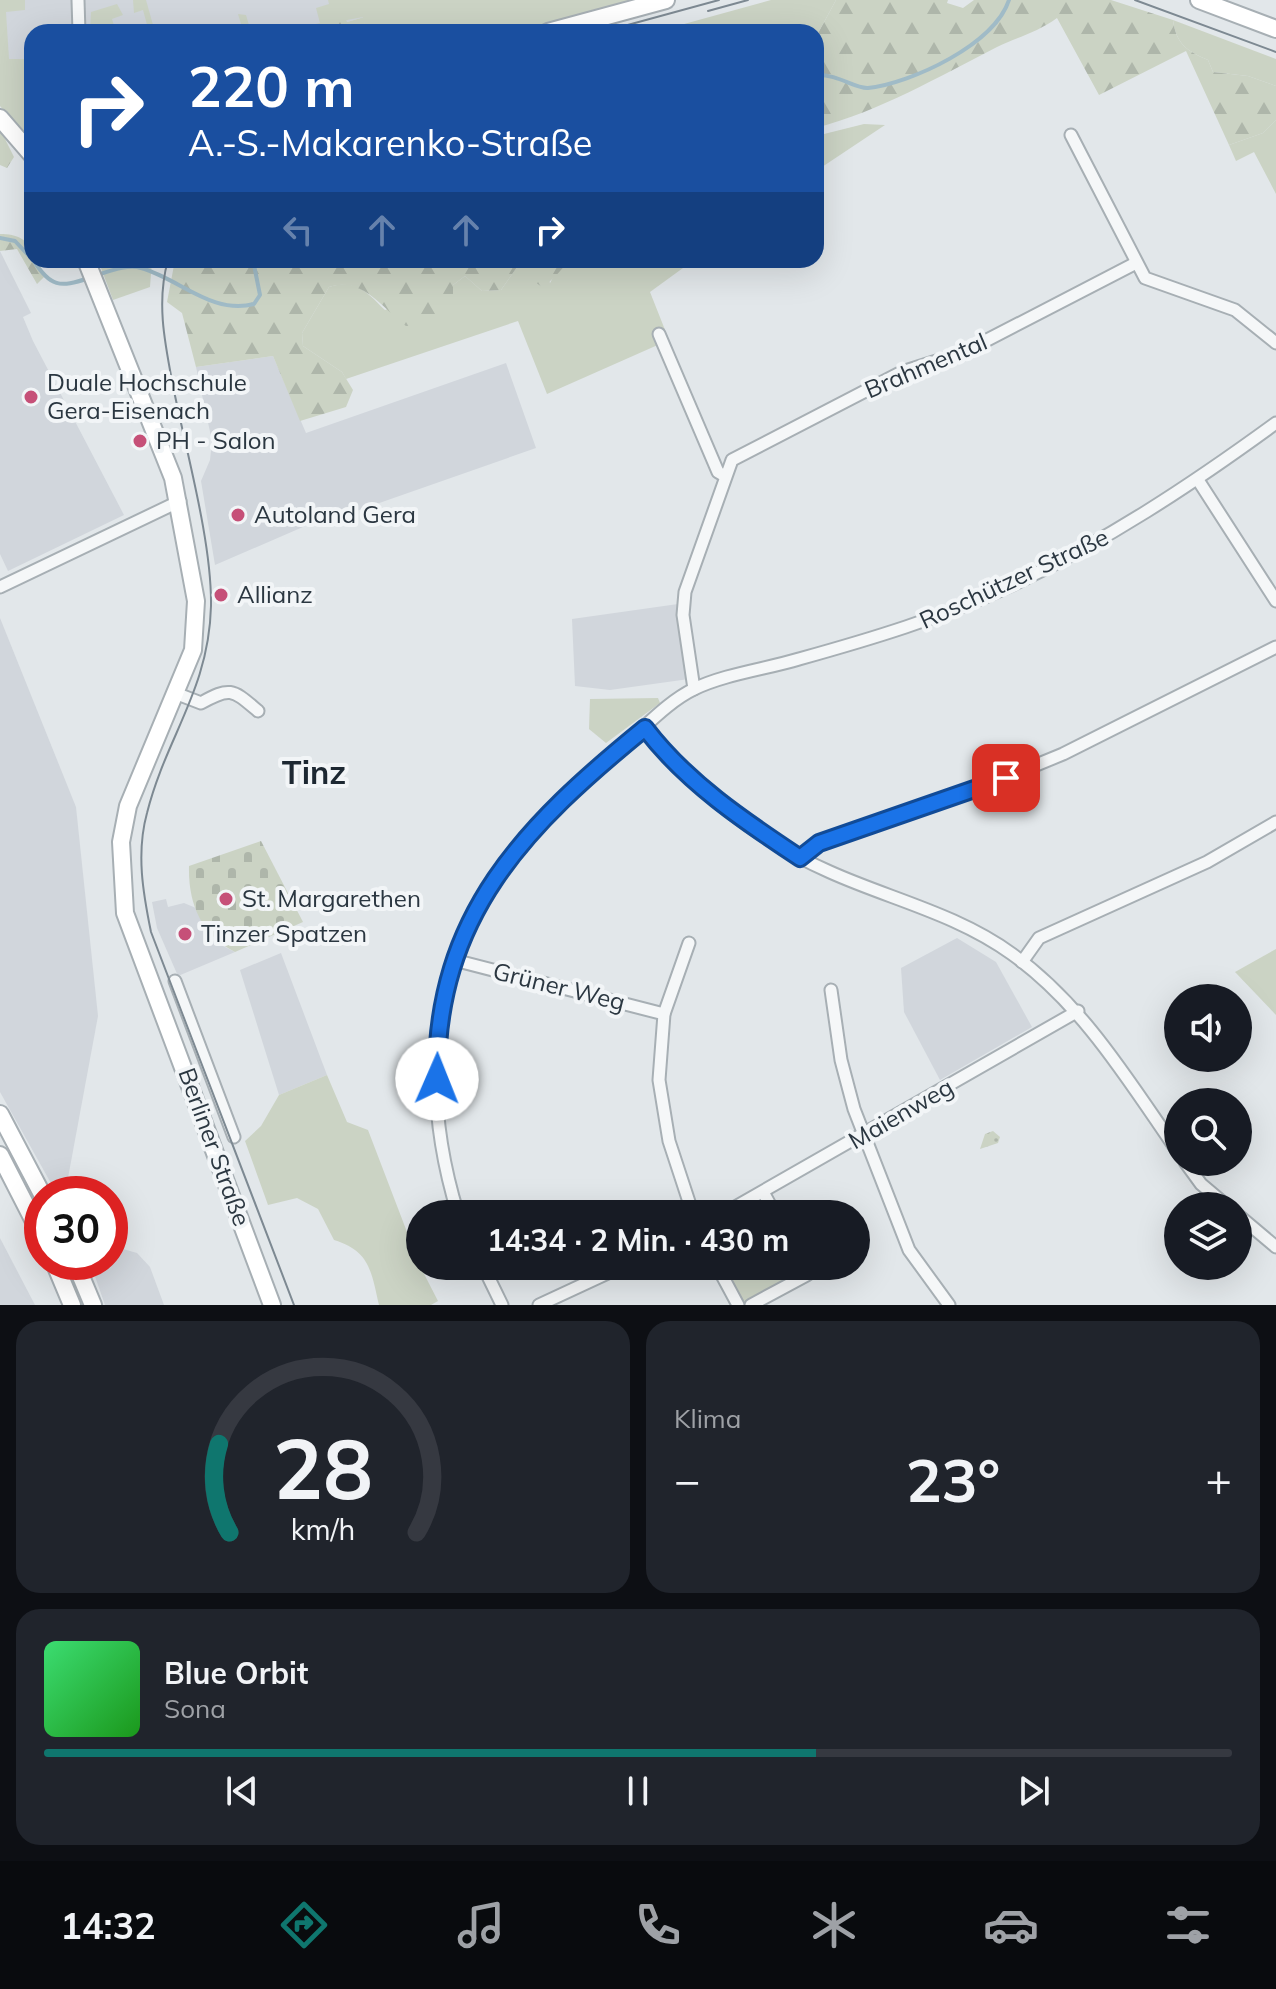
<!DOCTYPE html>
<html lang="de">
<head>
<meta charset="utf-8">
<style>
	:root { --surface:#171b24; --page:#20242c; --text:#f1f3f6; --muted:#9ea1a6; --line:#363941; --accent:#0f766e }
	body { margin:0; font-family:Mulish,sans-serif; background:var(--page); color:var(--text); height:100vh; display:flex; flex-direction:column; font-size:30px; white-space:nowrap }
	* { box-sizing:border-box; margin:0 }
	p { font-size:26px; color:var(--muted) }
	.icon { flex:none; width:44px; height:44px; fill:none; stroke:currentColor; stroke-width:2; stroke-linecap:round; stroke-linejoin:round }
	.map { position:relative; height:1305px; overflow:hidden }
	.side { display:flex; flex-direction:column; gap:16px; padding:16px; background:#0d0f14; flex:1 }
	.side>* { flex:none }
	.guide { position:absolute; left:24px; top:24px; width:800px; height:244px; border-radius:24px; box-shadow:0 8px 32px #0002; background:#1a4fa0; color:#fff; overflow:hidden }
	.controls { position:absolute; left:1164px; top:984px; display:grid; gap:16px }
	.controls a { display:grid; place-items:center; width:88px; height:88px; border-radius:50%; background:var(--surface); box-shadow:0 8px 32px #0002; font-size:40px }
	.speed { position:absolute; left:24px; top:1176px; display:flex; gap:16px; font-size:40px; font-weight:700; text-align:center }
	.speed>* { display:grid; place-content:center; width:104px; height:104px; border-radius:50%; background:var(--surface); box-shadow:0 8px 32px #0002; line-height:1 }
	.speed .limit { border:12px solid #d22; background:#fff; color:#111 }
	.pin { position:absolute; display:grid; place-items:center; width:68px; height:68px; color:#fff; margin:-34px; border-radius:16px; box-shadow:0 4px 12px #0006 }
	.me { position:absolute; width:88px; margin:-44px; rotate:1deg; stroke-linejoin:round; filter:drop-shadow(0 0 6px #0008) }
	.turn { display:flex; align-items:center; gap:28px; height:168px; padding:0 32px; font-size:36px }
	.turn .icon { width:104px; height:104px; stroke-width:2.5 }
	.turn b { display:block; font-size:56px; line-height:68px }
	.lanes { display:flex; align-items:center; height:76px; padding:0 32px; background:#0003; justify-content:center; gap:40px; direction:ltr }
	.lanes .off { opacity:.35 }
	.big { font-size:60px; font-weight:700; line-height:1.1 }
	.side .tile { flex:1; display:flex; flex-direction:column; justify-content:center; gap:12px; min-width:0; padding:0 28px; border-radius:24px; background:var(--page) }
	.side .dial { align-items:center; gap:0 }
	.dial svg { height:208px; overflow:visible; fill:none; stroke:var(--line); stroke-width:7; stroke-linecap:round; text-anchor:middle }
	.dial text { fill:var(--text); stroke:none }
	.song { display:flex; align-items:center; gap:24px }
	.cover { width:96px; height:96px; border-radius:12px; background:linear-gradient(135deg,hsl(140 70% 55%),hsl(120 70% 35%)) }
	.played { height:8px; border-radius:4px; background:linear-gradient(90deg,var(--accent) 65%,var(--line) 65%) }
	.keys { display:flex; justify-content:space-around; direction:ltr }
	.heat { display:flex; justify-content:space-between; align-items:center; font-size:44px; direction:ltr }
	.side .tiles { flex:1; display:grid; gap:16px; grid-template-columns:1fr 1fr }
	.tile:last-child { grid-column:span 2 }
	.trip { position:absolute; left:406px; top:1200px; width:464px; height:80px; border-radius:40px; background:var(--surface); box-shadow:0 8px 32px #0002; font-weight:700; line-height:80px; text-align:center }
	.menu { display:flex; height:128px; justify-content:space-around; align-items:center; background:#090b0e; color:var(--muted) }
	.menu .icon { width:56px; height:56px }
	.menu .active { color:var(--accent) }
	.menu b { font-size:36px; color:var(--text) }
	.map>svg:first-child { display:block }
	.built { fill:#d1d6dc }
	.green { fill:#cbd3c4 }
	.forest { fill:url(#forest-firs) }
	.cemetery { fill:url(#cemetery-stones) }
	.park { fill:url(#park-dots) }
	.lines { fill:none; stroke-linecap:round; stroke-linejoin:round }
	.stream { stroke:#a0bbc7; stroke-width:4 }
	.street-casing { stroke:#a7afb4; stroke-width:15 }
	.secondary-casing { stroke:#a7afb4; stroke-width:20 }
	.street { stroke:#f5f7f8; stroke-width:11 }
	.secondary { stroke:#fff; stroke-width:16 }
	.tram { stroke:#7d8992; stroke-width:2 }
	.route-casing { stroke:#114b97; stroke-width:20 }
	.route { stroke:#1a73e8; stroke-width:14 }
	.poi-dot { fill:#c65078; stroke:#f2f5f7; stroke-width:3 }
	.labels { text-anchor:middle; stroke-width:8; stroke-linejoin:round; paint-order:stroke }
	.street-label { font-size:24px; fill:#2b3741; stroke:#f2f5f7 }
	.poi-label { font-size:24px; fill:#2b3741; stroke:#f2f5f7; text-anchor:start }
	.district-label { font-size:32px; font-weight:bold; fill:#1d2832; stroke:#f2f5f7 }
</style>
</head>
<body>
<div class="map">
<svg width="1276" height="1305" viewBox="0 0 1276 1305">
	<defs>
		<pattern id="forest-firs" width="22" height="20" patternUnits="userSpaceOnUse" patternTransform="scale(2)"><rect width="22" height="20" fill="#cbd3c4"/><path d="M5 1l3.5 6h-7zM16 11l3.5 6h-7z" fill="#aeb6aa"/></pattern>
		<pattern id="cemetery-stones" width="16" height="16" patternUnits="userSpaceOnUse" patternTransform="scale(2)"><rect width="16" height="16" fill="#cbd3c4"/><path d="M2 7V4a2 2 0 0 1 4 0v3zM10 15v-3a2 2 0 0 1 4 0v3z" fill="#aeb6aa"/></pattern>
		<pattern id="park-dots" width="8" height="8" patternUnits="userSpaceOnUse" patternTransform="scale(2)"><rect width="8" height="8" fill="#cbd3c4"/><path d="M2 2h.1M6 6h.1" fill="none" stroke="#aeb6aa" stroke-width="1.8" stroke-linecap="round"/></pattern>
	</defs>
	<rect width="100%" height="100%" fill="#e2e7ea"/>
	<g class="built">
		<path d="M0,0H426L311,32H32V106L0,74Z"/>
		<path d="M0,251L31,313L23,317L33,341L124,515L8,571L0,554Z"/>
		<path d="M273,356L306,433L506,363L536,448L328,521L326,517L215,565L201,481L210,460L212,441L196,367Z"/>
		<path d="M678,604L689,679L610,690L575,686L572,619Z"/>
		<path d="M0,618L76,807L98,1016L65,1194H57L0,1092Z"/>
		<path d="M166,899L168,907L184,903L196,908L213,941L235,952L178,976L157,928L152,902Z"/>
		<path d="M957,938L996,962L1032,1027L940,1080L904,1012L901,968Z"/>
		<path d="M281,953L327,1075L279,1095L240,970Z"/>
		<path d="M0,1238L35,1305H0Z"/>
		<path d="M123,1249L137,1253L150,1267L164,1305H105L90,1262H110V1252Z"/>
	</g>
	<g class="green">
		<path d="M0,0H25V10L6,12L9,59H32V139L29,141L0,106Z"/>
		<path d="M133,0H146L155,32H149L143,10L134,13Z"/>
		<path d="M328,0H638L521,32H366L363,17L284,32L320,23L316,8L329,4Z"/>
		<path d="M771,0H836L816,37V32H655Z"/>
		<path d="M117,4L123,15L112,19L116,32H90L91,12Z"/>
		<path d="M238,14L246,15L251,32H210L241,24Z"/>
		<path d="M1173,20L1276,59V86L1248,76L1213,72L1208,60C1187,51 1176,44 1173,20Z"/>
		<path d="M1276,120V194L1254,152L1236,161L1229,145L1263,133Z"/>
		<path d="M864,124L885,125L816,171V136Z"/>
		<path d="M98,260H152L150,287L113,300Z"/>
		<path d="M522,260H542L550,283L557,270L570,260H694L650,292L669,340L547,394L518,321L346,379L342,372L303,346L302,333L329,287C355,278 367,292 385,310L453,285L465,276L482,291L501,290Z"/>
		<path d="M658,698L660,703L606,743L589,729L590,699Z"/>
		<path d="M1276,949V1015L1235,972Z"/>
		<path d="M327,1075L347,1122L368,1130L420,1266L438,1301L431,1305H379C371,1271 370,1251 334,1240L318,1209L297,1198L268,1205L245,1141L261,1126L279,1095Z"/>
		<path d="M722,1266H796L800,1272L742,1304Z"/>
	</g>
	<g class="forest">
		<path d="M836,0H948L947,3L963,8L974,0H1111L1173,20C1176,44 1187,51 1208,60L1213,72L1248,76L1276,86V120L1263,133L1229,145L1186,51L1099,95L1057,18C1038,32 1018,37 997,47C938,77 880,111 816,128V37Z"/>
		<path d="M364,17L366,32H292L345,18L347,22Z"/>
		<path d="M0,129L14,157L7,168L0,165Z"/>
		<path d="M0,234C18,234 32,240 32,260H39L44,277L37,284L17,249L0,251Z"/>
		<path d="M175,260H522L501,290L482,291L465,276L453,285V313L431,324L406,326C381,307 362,276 329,287L302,333L303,346L342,372L353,390L346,407L300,421L273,356L196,367L182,313L167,302Z"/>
		<path d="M542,260H570C562,268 552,282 542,287L535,282Z"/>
	</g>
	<path class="cemetery" d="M261,841L303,922L235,952C201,935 188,903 189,866Z"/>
	<path class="park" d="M993,1131L1000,1137L998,1143L980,1149L985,1134Z"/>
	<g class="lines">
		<g class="stream">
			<path d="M816,75C838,74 855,89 868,88C912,83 995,44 1009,0"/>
			<path d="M0,238L15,241L32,259"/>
			<path d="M33,260C51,287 59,288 89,278"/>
			<path d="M97,275C110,271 128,264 141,268C180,279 212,315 254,304L260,295L253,260"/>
		</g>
		<defs>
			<g id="street">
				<path d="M78,0L79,32"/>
				<path d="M1071,135L1145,278L1235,310L1276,343"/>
				<path d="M659,334L718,472L725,476"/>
				<path d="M1198,480L1276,601"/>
				<path d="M0,587L180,501"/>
				<path d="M694,689L683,615L685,592L732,460L902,372L962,353L1136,263"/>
				<path d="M175,693L201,703C231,686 233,690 258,711"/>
				<path d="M645,728C690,788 761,842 830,872C890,899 957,914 1012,954C1083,1005 1128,1080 1178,1152"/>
				<path d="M800,858L819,843L978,789L1063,754L1276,647"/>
				<path d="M689,943L664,1014L659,1080L669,1141L693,1214"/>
				<path d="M454,960L664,1014"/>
				<path d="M1022,962L1039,938L1207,862L1276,822"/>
				<path d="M175,981L234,1137"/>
				<path d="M831,990L841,1060L854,1109L909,1250L949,1305"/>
				<path d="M1185,1162L1201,1184L1227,1206"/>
				<path d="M763,1192L775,1214"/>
				<path d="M458,1214C399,1022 461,874 614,753C640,733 665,703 694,689C725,674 766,669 799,659C871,639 941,618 1010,586C1105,542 1191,485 1276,423"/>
				<path d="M723,1214L1078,1011"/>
				<path d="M1238,1215L1276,1247"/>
				<path d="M483,1266L502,1305"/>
				<path d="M717,1266L738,1305"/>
				<path d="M539,1305L623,1266"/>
				<path d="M751,1305L807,1275L802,1266"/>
			</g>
			<g id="secondary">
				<path d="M1199,0L1276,29"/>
				<path d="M548,32L666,0"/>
				<path d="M0,118L32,155"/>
				<path d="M86,260L173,478L196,601L193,650L128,806L121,842L125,913L272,1305"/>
				<path d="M0,1114L42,1194"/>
				<path d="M0,1155L42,1237"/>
				<path d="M54,1262L72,1305"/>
				<path d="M75,1262L93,1305"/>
			</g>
		</defs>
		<use href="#street" class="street-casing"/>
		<use href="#secondary" class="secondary-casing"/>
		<use href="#street" class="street"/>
		<use href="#secondary" class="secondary"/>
		<g class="tram">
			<path d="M1135,0L1276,52"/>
			<path d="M708,11L748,0"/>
			<path d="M602,32L719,0"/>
			<path d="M168,260C156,302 165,344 173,386C186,451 212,542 211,606C209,690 166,737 147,813C136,853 143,893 151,932L294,1305"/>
		</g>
	</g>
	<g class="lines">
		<defs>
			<path id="route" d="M437,1079C435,915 526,825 645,728C686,782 744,821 800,858L819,843L1006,778"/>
		</defs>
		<use href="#route" class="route-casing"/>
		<use href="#route" class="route"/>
	</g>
	<g class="poi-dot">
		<circle cx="31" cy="397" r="8"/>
		<circle cx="140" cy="441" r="8"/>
		<circle cx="238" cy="515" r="8"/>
		<circle cx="221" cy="595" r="8"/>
		<circle cx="226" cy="899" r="8"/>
		<circle cx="185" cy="934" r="8"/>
	</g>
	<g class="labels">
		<g class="street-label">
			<text transform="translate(926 366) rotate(-23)" y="8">Brahmental</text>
			<text transform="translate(1014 579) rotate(-25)" y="8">Roschützer Straße</text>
			<text transform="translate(559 987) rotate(14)" y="8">Grüner Weg</text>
			<text transform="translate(901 1114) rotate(-30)" y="8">Maienweg</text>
			<text transform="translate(214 1147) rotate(70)" y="8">Berliner Straße</text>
		</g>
		<g class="poi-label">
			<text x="47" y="391">Duale Hochschule<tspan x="47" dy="28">Gera-Eisenach</tspan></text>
			<text x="156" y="449">PH - Salon</text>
			<text x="254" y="523">Autoland Gera</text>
			<text x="237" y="603">Allianz</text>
			<text x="242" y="907">St. Margarethen</text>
			<text x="201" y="942">Tinzer Spatzen</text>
		</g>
		<g class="district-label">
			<text x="314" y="784">Tinz</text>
		</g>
	</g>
</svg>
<div class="controls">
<a><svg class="icon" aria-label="sound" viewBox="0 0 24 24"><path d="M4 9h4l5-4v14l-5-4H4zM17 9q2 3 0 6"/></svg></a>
<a><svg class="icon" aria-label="search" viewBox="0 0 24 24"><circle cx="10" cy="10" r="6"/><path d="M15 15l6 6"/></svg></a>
<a><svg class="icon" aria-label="layers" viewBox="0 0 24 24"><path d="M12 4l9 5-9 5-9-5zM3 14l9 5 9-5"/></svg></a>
</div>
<div class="speed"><div class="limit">30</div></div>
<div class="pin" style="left:1006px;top:778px;background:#d93025"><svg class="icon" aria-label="arrive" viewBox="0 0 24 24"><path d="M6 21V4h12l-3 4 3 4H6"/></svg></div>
<svg class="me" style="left:437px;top:1079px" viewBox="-20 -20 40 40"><circle r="19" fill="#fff"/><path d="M0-13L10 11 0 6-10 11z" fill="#1a73e8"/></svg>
<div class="trip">14:34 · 2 Min. · 430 m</div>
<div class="guide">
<div class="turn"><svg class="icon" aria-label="right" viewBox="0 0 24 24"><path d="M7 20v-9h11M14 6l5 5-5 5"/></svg><div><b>220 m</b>A.-S.-Makarenko-Straße</div></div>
<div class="lanes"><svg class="icon off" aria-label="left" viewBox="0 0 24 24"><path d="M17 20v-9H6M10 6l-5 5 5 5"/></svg><svg class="icon off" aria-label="ahead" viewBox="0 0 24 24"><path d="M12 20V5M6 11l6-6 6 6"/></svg><svg class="icon off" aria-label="ahead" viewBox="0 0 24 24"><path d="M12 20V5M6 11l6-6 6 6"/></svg><svg class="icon" aria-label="right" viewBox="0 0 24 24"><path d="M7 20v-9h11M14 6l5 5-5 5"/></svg></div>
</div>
</div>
<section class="side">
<div class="tiles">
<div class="tile dial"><svg viewBox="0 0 100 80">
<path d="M14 69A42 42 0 1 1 86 69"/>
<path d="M14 69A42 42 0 0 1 10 35" stroke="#0f766e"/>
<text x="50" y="56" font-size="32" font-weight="700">28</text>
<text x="50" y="72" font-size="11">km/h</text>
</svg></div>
<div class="tile"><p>Klima</p>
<div class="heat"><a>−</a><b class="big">23°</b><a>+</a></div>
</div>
<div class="tile">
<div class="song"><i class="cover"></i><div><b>Blue Orbit</b><p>Sona</p></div></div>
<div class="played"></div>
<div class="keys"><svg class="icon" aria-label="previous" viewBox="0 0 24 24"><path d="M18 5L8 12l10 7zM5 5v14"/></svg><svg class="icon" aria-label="pause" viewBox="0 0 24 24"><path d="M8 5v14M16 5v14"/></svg><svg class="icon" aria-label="next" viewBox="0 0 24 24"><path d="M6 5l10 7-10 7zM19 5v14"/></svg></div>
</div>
</div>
</section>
<nav class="menu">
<b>14:32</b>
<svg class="icon active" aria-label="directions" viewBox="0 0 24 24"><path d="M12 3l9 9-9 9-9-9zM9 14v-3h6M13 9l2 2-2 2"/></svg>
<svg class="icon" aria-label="music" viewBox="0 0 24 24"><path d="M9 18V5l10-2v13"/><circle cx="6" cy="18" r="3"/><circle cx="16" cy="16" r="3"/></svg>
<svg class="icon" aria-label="phone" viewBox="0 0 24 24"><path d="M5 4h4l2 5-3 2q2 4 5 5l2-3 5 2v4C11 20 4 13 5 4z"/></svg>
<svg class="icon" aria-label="climate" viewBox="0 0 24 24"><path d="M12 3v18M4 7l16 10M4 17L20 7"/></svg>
<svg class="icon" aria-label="car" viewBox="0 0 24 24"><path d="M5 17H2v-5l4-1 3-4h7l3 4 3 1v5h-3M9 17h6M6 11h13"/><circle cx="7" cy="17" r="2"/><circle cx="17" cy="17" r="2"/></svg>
<svg class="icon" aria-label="filters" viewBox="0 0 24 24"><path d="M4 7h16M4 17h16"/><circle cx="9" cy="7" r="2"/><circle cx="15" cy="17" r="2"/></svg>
</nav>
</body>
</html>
